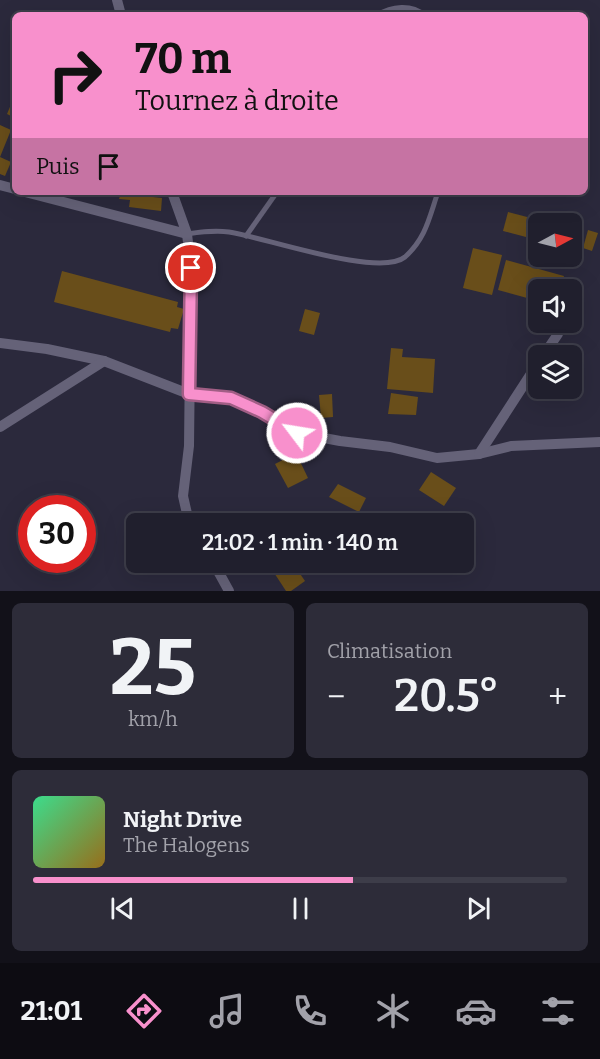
<!DOCTYPE html>
<html lang="fr">
<head>
<meta charset="utf-8">
<style>
	:root { --surface:#201f2d; --page:#2d2c39; --text:#f1f3f6; --muted:#a2a2aa; --line:#3d3d49; --accent:#f890cc }
	body { margin:0; font-family:Bitter,serif; background:var(--page); color:var(--text); height:100vh; display:flex; flex-direction:column; font-size:22px; white-space:nowrap }
	* { box-sizing:border-box; margin:0 }
	p { font-size:20px; color:var(--muted) }
	.icon { flex:none; width:33px; height:33px; fill:none; stroke:currentColor; stroke-width:2; stroke-linecap:round; stroke-linejoin:round }
	.map { position:relative; height:591px; overflow:hidden }
	.side { display:flex; flex-direction:column; gap:12px; padding:12px; background:#121119; flex:1 }
	.side>* { flex:none }
	.top-card { position:absolute; left:12px; top:12px; width:576px; height:183px; border-radius:9px; box-shadow:0 6px 24px #0002,0 0 0 2px var(--line); background:#f890cc; color:#111; overflow:hidden }
	.needle { width:39px; rotate:83deg }
	.controls { position:absolute; left:528px; top:213px; display:grid; gap:12px }
	.controls a { display:grid; place-items:center; width:54px; height:54px; border-radius:9px; background:var(--surface); box-shadow:0 6px 24px #0002,0 0 0 2px var(--line); font-size:30px }
	.speed { position:absolute; left:18px; top:495px; display:flex; gap:12px; font-size:30px; font-weight:700; text-align:center }
	.speed>* { display:grid; place-content:center; width:78px; height:78px; border-radius:50%; background:var(--surface); box-shadow:0 6px 24px #0002,0 0 0 2px var(--line); line-height:1 }
	.speed .limit { border:9px solid #d22; background:#fff; color:#111 }
	.pin { position:absolute; display:grid; place-items:center; width:51px; height:51px; color:#fff; margin:-26px; border:3px solid #fff; border-radius:50%; box-shadow:0 2px 6px #0007 }
	.me { position:absolute; width:66px; margin:-33px; rotate:301deg; stroke-linejoin:round; filter:drop-shadow(0 0 4px #0008) }
	.turn { display:flex; align-items:center; gap:21px; height:126px; padding:0 24px; font-size:27px }
	.turn .icon { width:78px; height:78px; stroke-width:2.5 }
	.turn b { display:block; font-size:42px; line-height:51px }
	.then { display:flex; align-items:center; height:57px; padding:0 24px; background:#0003; gap:12px; font-size:22px }
	.big { font-size:45px; font-weight:600; line-height:1.1 }
	.side .widget { flex:1; display:flex; flex-direction:column; justify-content:center; gap:9px; min-width:0; padding:0 21px; border-radius:9px; background:var(--page) }
	.side .dial { align-items:center; gap:0 }
	.dial b { font-size:78px; line-height:1 }
	.song { display:flex; align-items:center; gap:18px }
	.cover { width:72px; height:72px; border-radius:9px; background:linear-gradient(135deg,hsl(150 70% 55%),hsl(40 70% 35%)) }
	.played { height:6px; border-radius:3px; background:linear-gradient(90deg,var(--accent) 60%,var(--line) 60%) }
	.keys { display:flex; justify-content:space-around; direction:ltr }
	.heat { display:flex; justify-content:space-between; align-items:center; font-size:33px; direction:ltr }
	.side .tiles { flex:1; display:grid; gap:12px; grid-template-columns:1fr 1fr }
	.widget:last-child { grid-column:span 2 }
	.trip { position:absolute; left:126px; top:513px; width:348px; height:60px; border-radius:9px; background:var(--surface); box-shadow:0 6px 24px #0002,0 0 0 2px var(--line); font-weight:600; line-height:60px; text-align:center }
	.tabs { display:flex; height:96px; justify-content:space-around; align-items:center; background:#0d0c12; color:var(--muted) }
	.tabs .icon { width:42px; height:42px }
	.tabs .on { color:var(--accent) }
	.tabs b { font-size:27px; color:var(--text) }
	.map>svg:first-child { display:block }
	.building { fill:#694e1a }
	.lines { fill:none; stroke-linecap:round; stroke-linejoin:round }
	.lane { stroke:#656278; stroke-width:5 }
	.street { stroke:#656278; stroke-width:10 }
	.route-casing { stroke:#a15e85; stroke-width:15 }
	.route { stroke:#f890cc; stroke-width:10 }
</style>
</head>
<body>
<div class="map">
<svg width="600" height="591" viewBox="0 0 600 591">
	<rect width="100%" height="100%" fill="#2b293c"/>
	<g class="building">
		<path d="M15,95V118L7,114Z"/>
		<path d="M0,125L11,130L0,157Z"/>
		<path d="M0,157L11,162L5,176L0,174Z"/>
		<path d="M106,192H144L143,196L162,198L161,211L129,207L130,200L119,199L120,196L106,194Z"/>
		<path d="M508,212L531,218L526,237L503,231Z"/>
		<path d="M588,230L598,233L592,251L583,248Z"/>
		<path d="M473,248L502,255L492,295L463,288Z"/>
		<path d="M506,260L564,276L561,290H538V301L498,290Z"/>
		<path d="M62,271L178,302L177,307L184,309L178,329L171,328L170,332L54,302Z"/>
		<path d="M305,309L320,313L314,335L299,331Z"/>
		<path d="M391,348L403,349L402,357L435,359L433,393L387,389Z"/>
		<path d="M572,365L582,371L570,392L564,388H572Z"/>
		<path d="M391,393L418,397L416,415L388,414Z"/>
		<path d="M332,394L333,417L321,418L319,395Z"/>
		<path d="M296,453L308,478L288,488L275,464Z"/>
		<path d="M431,472L456,488L444,506L419,490Z"/>
		<path d="M338,484L366,498L359,512L329,497Z"/>
		<path d="M272,513L278,524H254Z"/>
		<path d="M267,562H292L305,581L291,591H286Z"/>
	</g>
	<g class="lines">
		<g class="lane">
			<path d="M378,15C391,6 412,4 424,15"/>
			<path d="M187,234C201,232 214,230 229,232C263,237 379,278 405,257C426,238 429,218 438,192"/>
			<path d="M246,236L277,192"/>
		</g>
		<g class="street">
			<path d="M117,0L121,15"/>
			<path d="M0,185L15,189"/>
			<path d="M25,192L187,234"/>
			<path d="M172,192L187,234L191,268L189,446L183,496L188,518L191,524"/>
			<path d="M0,343L47,349L104,361L189,394L231,398L262,412L297,433L340,441L390,447L437,458L479,454L511,446L600,442"/>
			<path d="M543,356L558,334"/>
			<path d="M0,427L104,361"/>
			<path d="M479,454L538,363"/>
			<path d="M213,562L229,591"/>
		</g>
	</g>
	<g class="lines">
		<defs>
			<path id="route" d="M191,268L189,394L231,398L262,412L297,433"/>
		</defs>
		<use href="#route" class="route-casing"/>
		<use href="#route" class="route"/>
	</g>
</svg>
<div class="controls">
<a><svg class="needle" viewBox="-14 -14 28 28"><path d="M0-13l5 13h-10z" fill="#e53935"/><path d="M0 13l5-13h-10z" fill="#a2a2aa"/></svg></a>
<a><svg class="icon" aria-label="sound" viewBox="0 0 24 24"><path d="M4 9h4l5-4v14l-5-4H4zM17 9q2 3 0 6"/></svg></a>
<a><svg class="icon" aria-label="layers" viewBox="0 0 24 24"><path d="M12 4l9 5-9 5-9-5zM3 14l9 5 9-5"/></svg></a>
</div>
<div class="speed"><div class="limit">30</div></div>
<div class="pin" style="left:191px;top:268px;background:#d93025"><svg class="icon" aria-label="arrive" viewBox="0 0 24 24"><path d="M6 21V4h12l-3 4 3 4H6"/></svg></div>
<svg class="me" style="left:297px;top:433px" viewBox="-20 -20 40 40"><circle r="17" fill="#f890cc" stroke="#fff" stroke-width="3"/><path d="M0-11L8 9 0 5-8 9z" fill="#fff"/></svg>
<div class="trip">21:02 · 1 min · 140 m</div>
<div class="top-card">
<div class="turn"><svg class="icon" aria-label="right" viewBox="0 0 24 24"><path d="M7 20v-9h11M14 6l5 5-5 5"/></svg><div><b>70 m</b>Tournez à droite</div></div>
<div class="then">Puis<svg class="icon" aria-label="arrive" viewBox="0 0 24 24"><path d="M6 21V4h12l-3 4 3 4H6"/></svg></div>
</div>
</div>
<section class="side">
<div class="tiles">
<div class="widget dial"><b>25</b><p>km/h</p></div>
<div class="widget"><p>Climatisation</p>
<div class="heat"><a>−</a><b class="big">20.5°</b><a>+</a></div>
</div>
<div class="widget">
<div class="song"><i class="cover"></i><div><b>Night Drive</b><p>The Halogens</p></div></div>
<div class="played"></div>
<div class="keys"><svg class="icon" aria-label="previous" viewBox="0 0 24 24"><path d="M18 5L8 12l10 7zM5 5v14"/></svg><svg class="icon" aria-label="pause" viewBox="0 0 24 24"><path d="M8 5v14M16 5v14"/></svg><svg class="icon" aria-label="next" viewBox="0 0 24 24"><path d="M6 5l10 7-10 7zM19 5v14"/></svg></div>
</div>
</div>
</section>
<nav class="tabs">
<b>21:01</b>
<svg class="icon on" aria-label="directions" viewBox="0 0 24 24"><path d="M12 3l9 9-9 9-9-9zM9 14v-3h6M13 9l2 2-2 2"/></svg>
<svg class="icon" aria-label="music" viewBox="0 0 24 24"><path d="M9 18V5l10-2v13"/><circle cx="6" cy="18" r="3"/><circle cx="16" cy="16" r="3"/></svg>
<svg class="icon" aria-label="phone" viewBox="0 0 24 24"><path d="M5 4h4l2 5-3 2q2 4 5 5l2-3 5 2v4C11 20 4 13 5 4z"/></svg>
<svg class="icon" aria-label="climate" viewBox="0 0 24 24"><path d="M12 3v18M4 7l16 10M4 17L20 7"/></svg>
<svg class="icon" aria-label="car" viewBox="0 0 24 24"><path d="M5 17H2v-5l4-1 3-4h7l3 4 3 1v5h-3M9 17h6M6 11h13"/><circle cx="7" cy="17" r="2"/><circle cx="17" cy="17" r="2"/></svg>
<svg class="icon" aria-label="filters" viewBox="0 0 24 24"><path d="M4 7h16M4 17h16"/><circle cx="9" cy="7" r="2"/><circle cx="15" cy="17" r="2"/></svg>
</nav>
</body>
</html>
